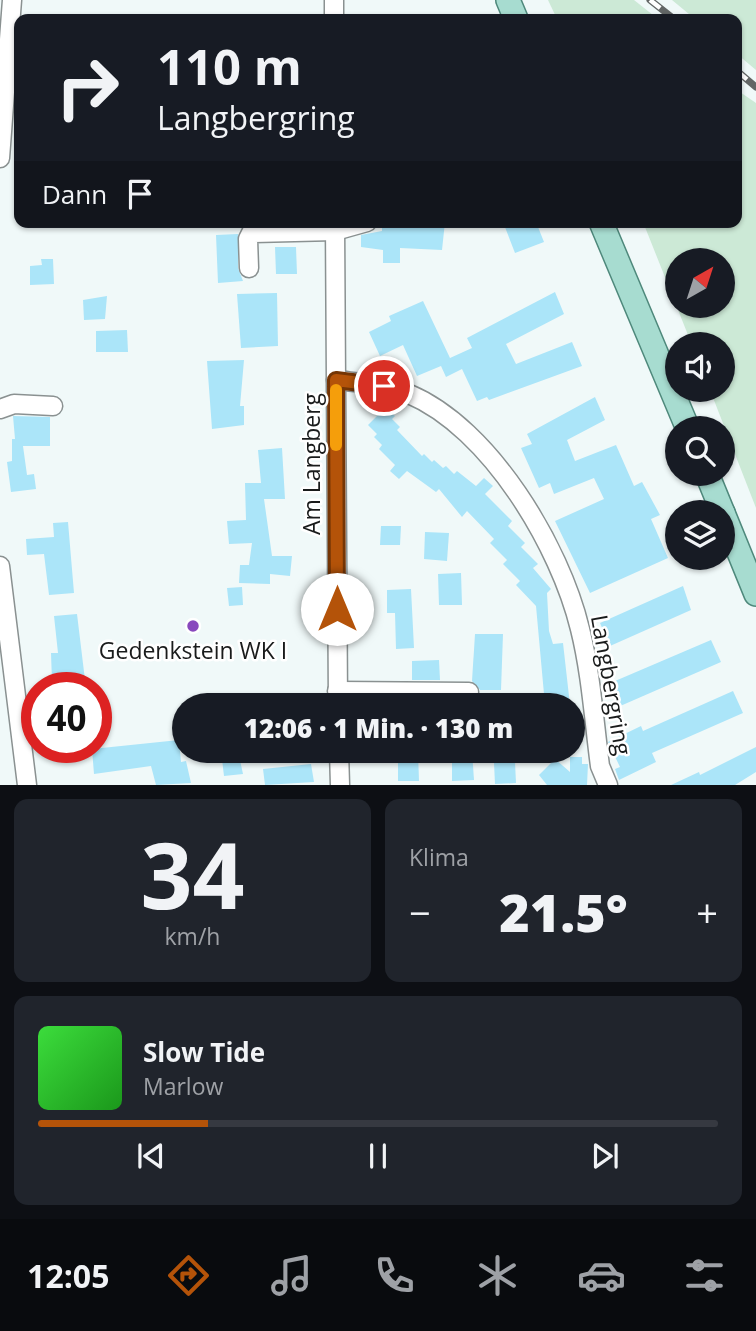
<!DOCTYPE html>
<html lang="de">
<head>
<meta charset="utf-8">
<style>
	:root { --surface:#171b24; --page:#20242c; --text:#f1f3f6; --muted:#9ea1a6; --line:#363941; --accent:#b45309 }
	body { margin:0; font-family:"Open Sans",sans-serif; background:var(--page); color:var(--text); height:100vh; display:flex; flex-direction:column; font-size:26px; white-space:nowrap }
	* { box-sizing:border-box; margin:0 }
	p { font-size:23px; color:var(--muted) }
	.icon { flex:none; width:38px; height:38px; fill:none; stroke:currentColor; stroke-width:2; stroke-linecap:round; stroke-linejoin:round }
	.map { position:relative; height:785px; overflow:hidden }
	.details { display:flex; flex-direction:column; gap:14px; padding:14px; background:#0d0f14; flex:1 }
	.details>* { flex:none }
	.banner { position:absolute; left:14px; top:14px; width:728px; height:214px; border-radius:14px; box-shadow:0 2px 5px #0004; background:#171b24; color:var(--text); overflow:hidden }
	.needle { width:46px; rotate:39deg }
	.controls { position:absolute; left:665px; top:248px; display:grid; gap:14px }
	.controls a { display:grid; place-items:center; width:70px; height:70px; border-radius:50%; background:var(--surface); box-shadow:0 2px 5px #0004; font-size:35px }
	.speed { position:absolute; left:21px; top:672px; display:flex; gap:14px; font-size:35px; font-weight:700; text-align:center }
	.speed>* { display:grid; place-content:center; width:91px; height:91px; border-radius:50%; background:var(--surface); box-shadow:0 2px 5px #0004; line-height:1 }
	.speed .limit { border:10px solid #d22; background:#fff; color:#111 }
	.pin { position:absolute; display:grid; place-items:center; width:60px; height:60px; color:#fff; margin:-30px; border:4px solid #fff; border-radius:50%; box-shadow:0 2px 7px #0007 }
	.me { position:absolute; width:77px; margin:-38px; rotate:0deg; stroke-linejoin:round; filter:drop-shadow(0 0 5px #0008) }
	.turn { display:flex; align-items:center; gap:24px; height:147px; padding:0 28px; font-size:32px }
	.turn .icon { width:91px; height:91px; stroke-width:2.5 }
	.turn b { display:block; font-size:49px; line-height:60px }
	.then { display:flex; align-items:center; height:66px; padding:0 28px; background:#0003; gap:14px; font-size:26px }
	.big { font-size:52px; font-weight:800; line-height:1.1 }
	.details .widget { flex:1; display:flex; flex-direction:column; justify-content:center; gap:10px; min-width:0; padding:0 24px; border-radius:14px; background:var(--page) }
	.details .dial { align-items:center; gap:0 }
	.dial b { font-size:91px; line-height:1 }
	.song { display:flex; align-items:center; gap:21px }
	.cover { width:84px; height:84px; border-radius:10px; background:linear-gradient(135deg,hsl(120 70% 55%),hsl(120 70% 35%)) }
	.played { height:7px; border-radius:4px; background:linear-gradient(90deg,var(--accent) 25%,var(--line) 25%) }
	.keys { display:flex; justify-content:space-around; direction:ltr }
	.heat { display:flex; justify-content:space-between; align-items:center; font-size:38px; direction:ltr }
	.details .tiles { flex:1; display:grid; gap:14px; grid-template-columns:1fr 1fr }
	.widget:last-child { grid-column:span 2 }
	.trip { position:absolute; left:172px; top:693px; width:413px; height:70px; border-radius:35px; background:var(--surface); box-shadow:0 2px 5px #0004; font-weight:800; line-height:70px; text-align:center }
	.tab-bar { display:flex; height:112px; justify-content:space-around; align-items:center; background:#090b0e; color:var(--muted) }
	.tab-bar .icon { width:49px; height:49px }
	.tab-bar .current { color:var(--accent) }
	.tab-bar b { font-size:32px; color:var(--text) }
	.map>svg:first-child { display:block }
	.green { fill:#cce9d6; fill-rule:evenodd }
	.building { fill:#abe5f9 }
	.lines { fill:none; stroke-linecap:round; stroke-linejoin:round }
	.minor-casing { stroke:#8a9191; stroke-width:21 }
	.major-casing { stroke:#4f897c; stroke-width:26 }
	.minor { stroke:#fff; stroke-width:18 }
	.major { stroke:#a7dcd0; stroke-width:23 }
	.rail-casing { stroke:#626666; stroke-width:7 }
	.rail { stroke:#fff; stroke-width:4.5; stroke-dasharray:13; stroke-linecap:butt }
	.route-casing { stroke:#753606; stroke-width:18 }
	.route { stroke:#b45309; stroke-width:12 }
	.slow { stroke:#f59e0b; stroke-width:12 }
	.poi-dot { fill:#8848bd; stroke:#fff; stroke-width:2.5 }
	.labels { text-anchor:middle; stroke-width:5; stroke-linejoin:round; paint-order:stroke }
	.street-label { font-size:23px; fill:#191b1b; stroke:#fff }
	.poi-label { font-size:23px; fill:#191b1b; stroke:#fff }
</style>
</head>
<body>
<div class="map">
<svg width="756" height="785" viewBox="0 0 756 785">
	<rect width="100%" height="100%" fill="#f0f9f9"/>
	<g class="green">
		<path d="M548,0H634L658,19H557Z"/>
		<path d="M672,0H756V70L737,54V19H695Z"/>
		<path d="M737,90L756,103V508L710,390H723V345H692L643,222H737ZM677,261H723V306H677Z"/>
	</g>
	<g class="building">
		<path d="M445,222L442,250L400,248V263H383V250L361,247V235L382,231V223Z"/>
		<path d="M503,222H536L544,242L515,253Z"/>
		<path d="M238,234V268L243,281L218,283L216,235Z"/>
		<path d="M275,247H296L297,274H276Z"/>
		<path d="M41,259H53L54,284L30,285V266L42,265Z"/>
		<path d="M555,292L564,314L506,344L516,364L572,342L582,366L489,400L487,397L477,401L462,369L446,377L441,366L417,376L403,345L380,356L369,332L391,321L389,316L423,301L450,358L472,348L467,338Z"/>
		<path d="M277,293L278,346L241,348L237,294Z"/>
		<path d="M107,296L105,319L84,320L83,300Z"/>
		<path d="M127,330L128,352H96V331Z"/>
		<path d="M244,360L240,406H244V425L212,429L207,361Z"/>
		<path d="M595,397L605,420L567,440L575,461L616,445L634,486L642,482L660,515L651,519L668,558L590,593L555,521L604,499L594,478L554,494L550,483L539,488L521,448L532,444L527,434Z"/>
		<path d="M386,407L395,416L392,419L400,427L397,430L422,456L424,454L432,462L434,460L443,468L446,466L454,474L457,471L476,486L484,478L493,486L485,494L512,521L508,526L525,543L521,547L538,564L533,568L551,589L547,593L549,631L553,644L563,643L570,705H545L536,606L516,585L520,581L503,564L507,560L490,543L494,539L467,511L462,517L439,489L436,492L407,471L399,479L390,471L395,465L379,449L382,445L374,437L377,434L368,425Z"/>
		<path d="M13,416L50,417V446H23L27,475L34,474L36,489L11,492L7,462L12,461V439H15Z"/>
		<path d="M282,448L285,499H264L272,556H292L290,576L270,574V584L239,583L240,565H249L252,543L229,544L227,521L246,520L245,483H261L258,450Z"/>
		<path d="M68,522L74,593L49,595L44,554L27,555L26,539L54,537L53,523Z"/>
		<path d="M381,526H401L400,545H380Z"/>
		<path d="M425,532L449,533L447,561L424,559Z"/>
		<path d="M461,573L462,605H439L438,574Z"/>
		<path d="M683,586L691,610L610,646L600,623Z"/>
		<path d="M242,587L243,605L229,606L227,588Z"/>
		<path d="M411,589L414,648L396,649L395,613H387V590Z"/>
		<path d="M77,614L85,680L52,682L51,653H58L54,616Z"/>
		<path d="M475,634H503L501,690H480L472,681Z"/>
		<path d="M711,640L721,662L618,707L608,684Z"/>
		<path d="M439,660L440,680H412V661Z"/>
		<path d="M733,691L743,713L652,753L656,762L619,780L615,769L620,767L608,742L641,726L643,731Z"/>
		<path d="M179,740L181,762L186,761L191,783L156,785L151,766L94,774L92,749Z"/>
		<path d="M756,747V772L735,785H671L699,772L700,775Z"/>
		<path d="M221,751H238L243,774L224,776Z"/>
		<path d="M398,751H418L419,781H398Z"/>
		<path d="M452,751H472L474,780L452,781Z"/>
		<path d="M570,757H582V764H588L587,785H547L539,775L555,759L570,772Z"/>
		<path d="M515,762L516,783L495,784L494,763Z"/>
		<path d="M311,764L314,782L265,785L263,769Z"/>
	</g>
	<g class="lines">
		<defs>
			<g id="minor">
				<path d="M334,19V0"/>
				<path d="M0,158L12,0"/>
				<path d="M335,222L338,705"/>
				<path d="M249,268L248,239L251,233L335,231L367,222"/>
				<path d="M336,380C360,383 386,384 409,394C490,428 560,546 580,629C591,673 594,721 600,766L608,785"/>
				<path d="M0,409L14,404L53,406"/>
				<path d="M0,566L27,785"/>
				<path d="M337,691L469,692"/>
				<path d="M339,751L340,785"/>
			</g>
			<g id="major">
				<path d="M508,0L516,19"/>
				<path d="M601,222L688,429"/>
				<path d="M707,474L723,513"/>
				<path d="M723,513L756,594"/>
			</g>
		</defs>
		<use href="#minor" class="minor-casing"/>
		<use href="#major" class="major-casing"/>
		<use href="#minor" class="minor"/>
		<use href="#major" class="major"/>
		<defs>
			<g id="rail">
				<path d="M650,0L674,19"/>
				<path d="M737,71L756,87"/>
			</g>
		</defs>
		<use href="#rail" class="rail-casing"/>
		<use href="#rail" class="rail"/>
	</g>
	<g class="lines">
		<defs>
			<path id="route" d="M337,609L336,380L384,386"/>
		</defs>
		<use href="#route" class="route-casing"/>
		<use href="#route" class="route"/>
		<path class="slow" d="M336,390V445"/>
	</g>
	<circle class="poi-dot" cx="193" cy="626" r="7"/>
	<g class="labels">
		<g class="street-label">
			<text transform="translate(312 464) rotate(-90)" y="8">Am Langberg</text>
			<text transform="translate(611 685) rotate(80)" y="8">Langbergring</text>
		</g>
		<g class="poi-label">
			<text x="193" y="659">Gedenkstein WK I</text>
		</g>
	</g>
</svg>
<div class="controls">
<a><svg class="needle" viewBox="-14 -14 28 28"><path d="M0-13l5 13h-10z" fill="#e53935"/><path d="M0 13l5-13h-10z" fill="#9ea1a6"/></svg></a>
<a><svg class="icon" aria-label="sound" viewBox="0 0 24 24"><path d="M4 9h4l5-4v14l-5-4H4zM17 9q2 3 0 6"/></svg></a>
<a><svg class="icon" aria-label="search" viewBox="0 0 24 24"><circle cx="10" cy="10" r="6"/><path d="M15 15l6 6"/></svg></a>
<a><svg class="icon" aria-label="layers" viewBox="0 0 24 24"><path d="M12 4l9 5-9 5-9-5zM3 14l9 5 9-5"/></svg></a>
</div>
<div class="speed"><div class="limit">40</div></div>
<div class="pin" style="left:384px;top:386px;background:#d93025"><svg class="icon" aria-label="arrive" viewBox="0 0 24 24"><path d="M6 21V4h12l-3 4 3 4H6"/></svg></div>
<svg class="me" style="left:337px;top:609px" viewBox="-20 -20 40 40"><circle r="19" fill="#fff"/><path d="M0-13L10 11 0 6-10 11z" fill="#b45309"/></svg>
<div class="trip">12:06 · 1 Min. · 130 m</div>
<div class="banner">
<div class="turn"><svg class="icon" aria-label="right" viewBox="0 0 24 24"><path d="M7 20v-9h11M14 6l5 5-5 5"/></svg><div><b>110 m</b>Langbergring</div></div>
<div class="then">Dann<svg class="icon" aria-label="arrive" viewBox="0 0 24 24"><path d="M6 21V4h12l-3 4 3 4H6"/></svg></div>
</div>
</div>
<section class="details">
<div class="tiles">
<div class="widget dial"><b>34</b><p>km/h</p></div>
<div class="widget"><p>Klima</p>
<div class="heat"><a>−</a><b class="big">21.5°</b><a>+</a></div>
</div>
<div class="widget">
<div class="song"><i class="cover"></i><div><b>Slow Tide</b><p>Marlow</p></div></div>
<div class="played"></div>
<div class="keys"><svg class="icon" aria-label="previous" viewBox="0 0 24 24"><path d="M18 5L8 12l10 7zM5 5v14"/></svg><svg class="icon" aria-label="pause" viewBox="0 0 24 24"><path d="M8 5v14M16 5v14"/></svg><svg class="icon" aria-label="next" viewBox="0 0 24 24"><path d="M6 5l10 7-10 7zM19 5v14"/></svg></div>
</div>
</div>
</section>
<nav class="tab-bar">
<b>12:05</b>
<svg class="icon current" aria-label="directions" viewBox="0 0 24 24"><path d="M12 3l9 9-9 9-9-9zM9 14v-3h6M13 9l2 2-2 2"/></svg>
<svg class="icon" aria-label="music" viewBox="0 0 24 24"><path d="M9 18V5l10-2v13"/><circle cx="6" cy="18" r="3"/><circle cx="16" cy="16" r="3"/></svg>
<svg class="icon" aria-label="phone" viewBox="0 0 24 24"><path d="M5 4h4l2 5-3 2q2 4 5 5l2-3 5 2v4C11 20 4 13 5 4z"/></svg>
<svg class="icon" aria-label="climate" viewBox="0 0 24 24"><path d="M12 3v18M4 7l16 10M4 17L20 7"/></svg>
<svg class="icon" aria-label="car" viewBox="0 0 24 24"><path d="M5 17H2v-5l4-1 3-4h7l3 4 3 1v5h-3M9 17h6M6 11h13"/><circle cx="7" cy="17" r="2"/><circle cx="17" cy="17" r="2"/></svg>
<svg class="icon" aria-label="filters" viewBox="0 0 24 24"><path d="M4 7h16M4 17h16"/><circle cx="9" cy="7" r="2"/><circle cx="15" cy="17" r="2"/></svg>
</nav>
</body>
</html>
